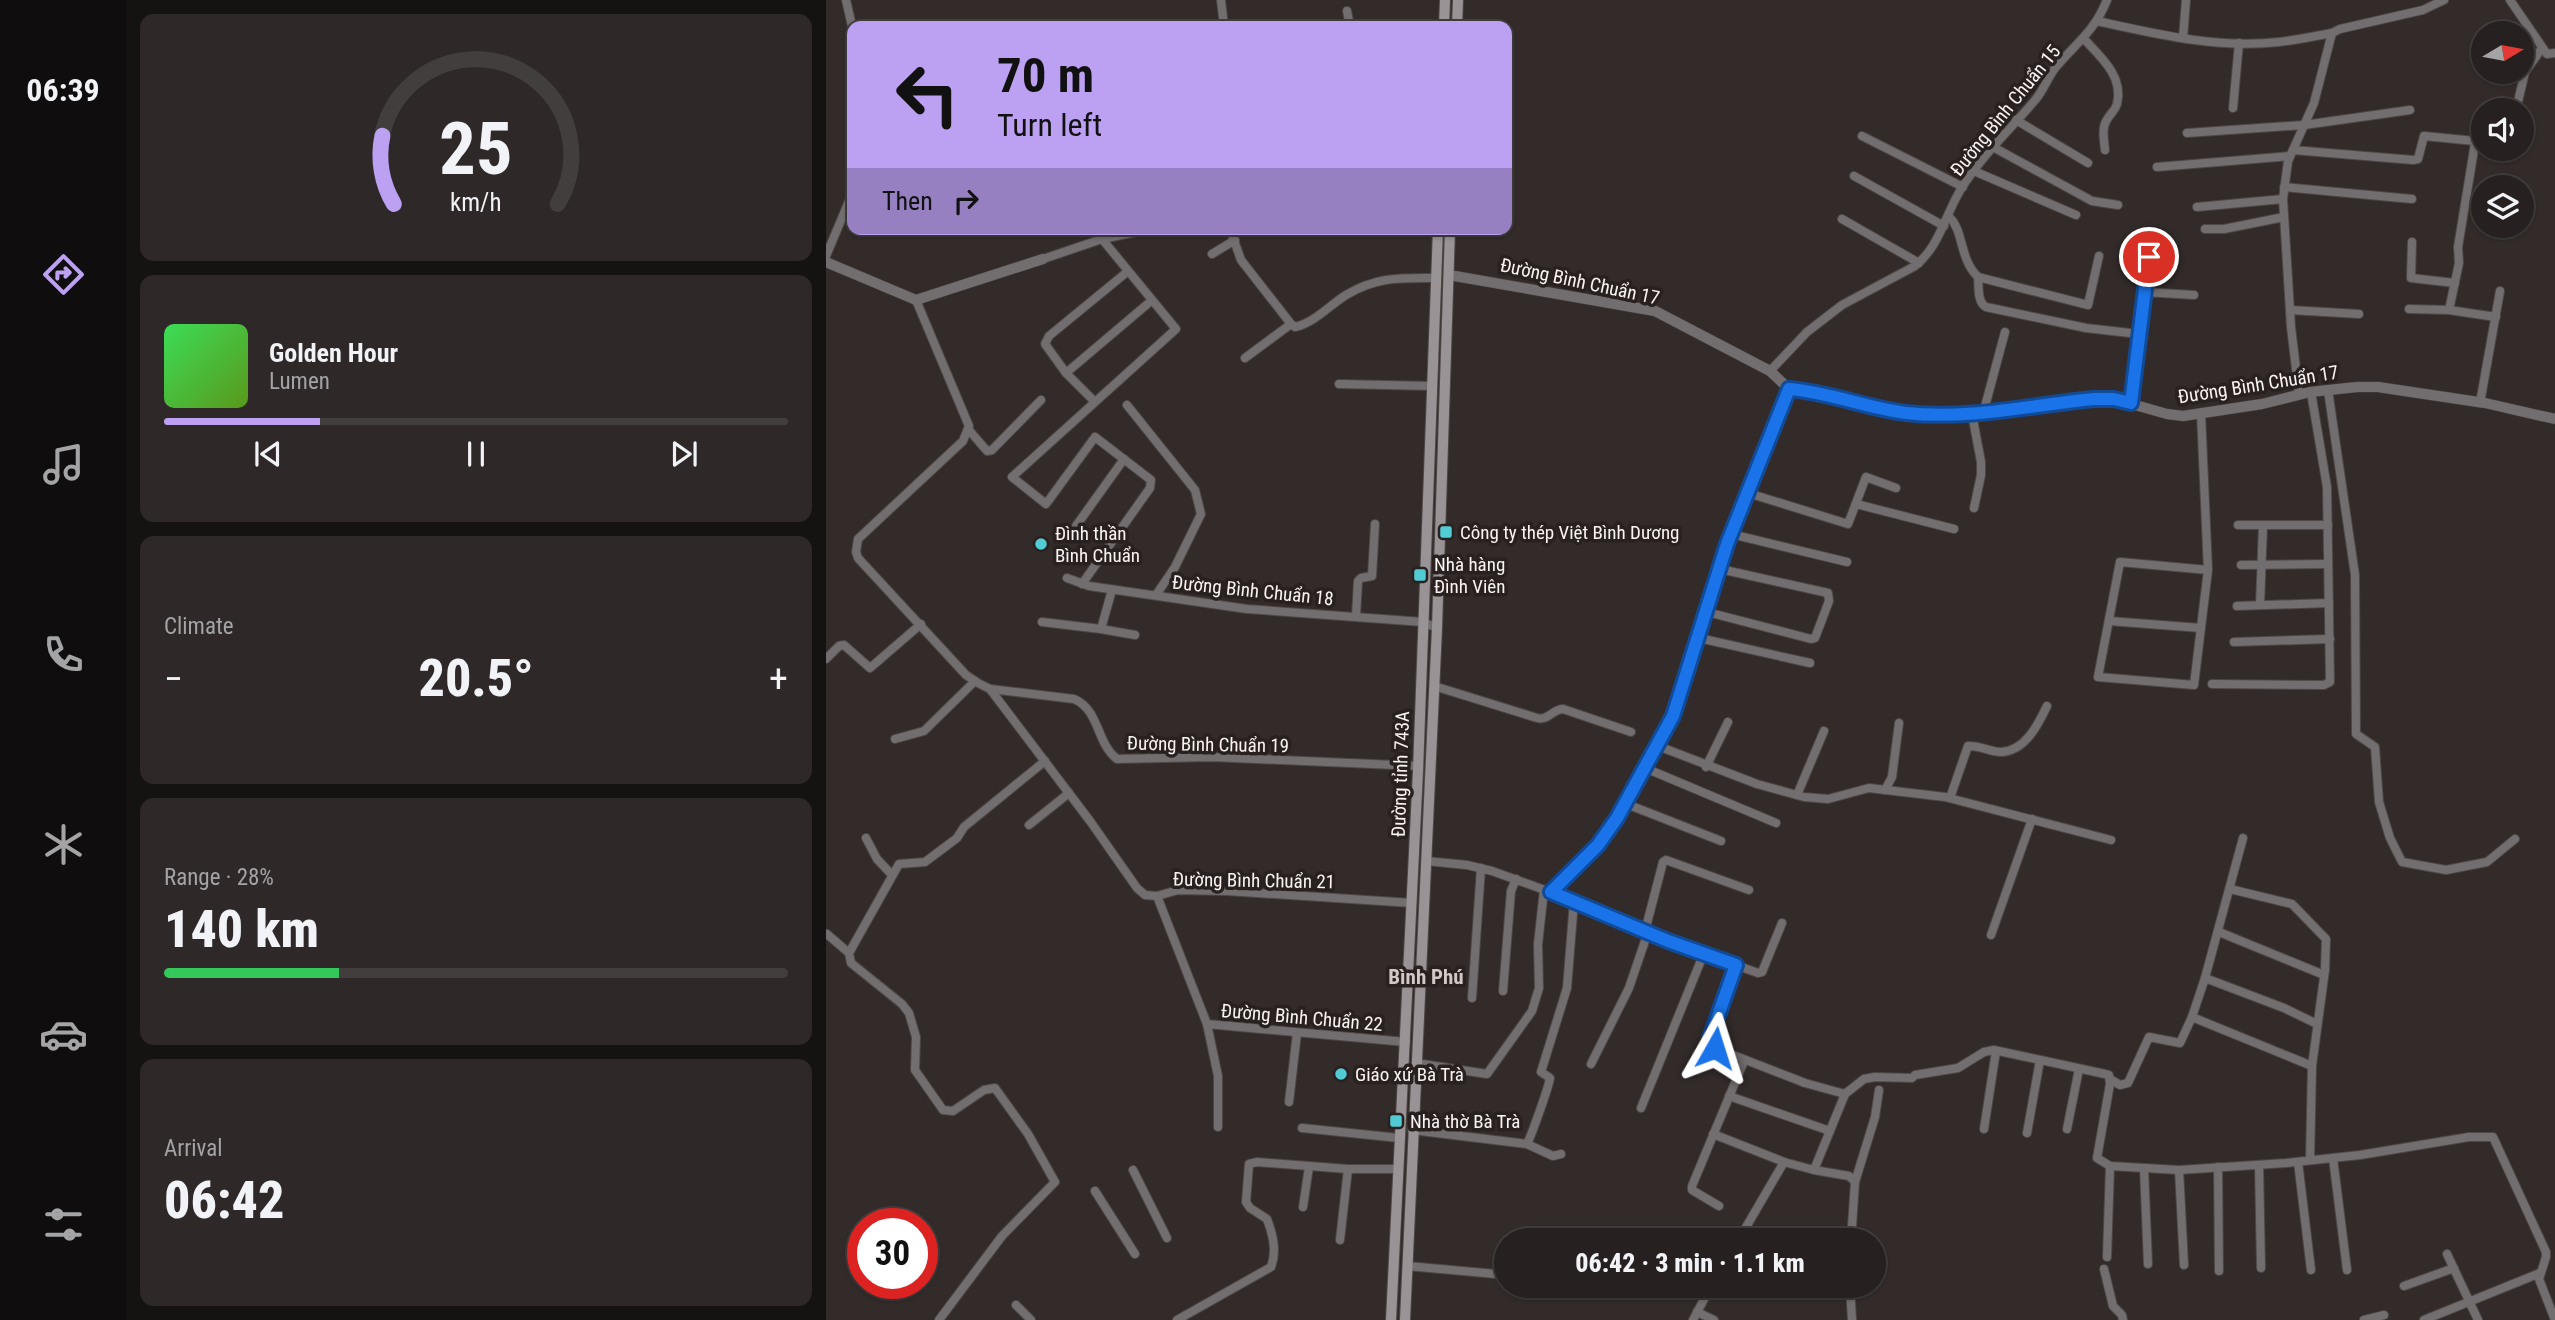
<!DOCTYPE html>
<html lang="en">
<head>
<meta charset="utf-8">
<style>
	:root { --surface:#262020; --page:#2e2829; --text:#f1f3f6; --muted:#a4a3a5; --line:#423e3e; --accent:#bca0f2 }
	body { margin:0; font-family:"Roboto Condensed",sans-serif; background:var(--page); color:var(--text); height:100vh; display:flex; flex-direction:column; font-size:26px; white-space:nowrap }
	* { box-sizing:border-box; margin:0 }
	p { font-size:23px; color:var(--muted) }
	.icon { flex:none; width:38px; height:38px; fill:none; stroke:currentColor; stroke-width:2; stroke-linecap:round; stroke-linejoin:round }
	.map { position:relative; flex:1; overflow:hidden }
	.sheet { display:flex; flex-direction:column; gap:14px; padding:14px; background:#151212; width:700px }
	.sheet>* { flex:none }
	.hud { position:absolute; left:21px; top:21px; width:665px; height:214px; border-radius:14px; box-shadow:0 2px 5px #0004,0 0 0 2px var(--line); background:#bca0f2; color:#111; overflow:hidden }
	.needle { width:46px; rotate:80deg }
	.buttons { position:absolute; left:1645px; top:21px; display:grid; gap:14px }
	.buttons a { display:grid; place-items:center; width:63px; height:63px; border-radius:50%; background:var(--surface); box-shadow:0 2px 5px #0004,0 0 0 2px var(--line); font-size:35px }
	.speed { position:absolute; left:21px; top:1208px; display:flex; gap:14px; font-size:35px; font-weight:700; text-align:center }
	.speed>* { display:grid; place-content:center; width:91px; height:91px; border-radius:50%; background:var(--surface); box-shadow:0 2px 5px #0004,0 0 0 2px var(--line); line-height:1 }
	.speed .limit { border:10px solid #d22; background:#fff; color:#111 }
	.pin { position:absolute; display:grid; place-items:center; width:60px; height:60px; color:#fff; margin:-30px; border:4px solid #fff; border-radius:50%; box-shadow:0 2px 7px #0007 }
	.me { position:absolute; width:77px; margin:-38px; rotate:6deg; stroke-linejoin:round; filter:drop-shadow(0 0 5px #0008) }
	.turn { display:flex; align-items:center; gap:24px; height:147px; padding:0 35px; font-size:32px }
	.turn .icon { width:91px; height:91px; stroke-width:2.5 }
	.turn b { display:block; font-size:49px; line-height:60px }
	.then { display:flex; align-items:center; height:66px; padding:0 35px; background:#0003; gap:14px; font-size:26px }
	.big { font-size:52px; font-weight:800; line-height:1.1 }
	.sheet .tile { flex:1; display:flex; flex-direction:column; justify-content:center; gap:10px; min-width:0; padding:0 24px; border-radius:14px; background:var(--page) }
	.sheet .dial { align-items:center; gap:0 }
	.dial svg { height:182px; overflow:visible; fill:none; stroke:var(--line); stroke-width:7; stroke-linecap:round; text-anchor:middle }
	.dial text { fill:var(--text); stroke:none }
	.song { display:flex; align-items:center; gap:21px }
	.cover { width:84px; height:84px; border-radius:10px; background:linear-gradient(135deg,hsl(130 70% 55%),hsl(90 70% 35%)) }
	.played { height:7px; border-radius:4px; background:linear-gradient(90deg,var(--accent) 25%,var(--line) 25%) }
	.keys { display:flex; justify-content:space-around; direction:ltr }
	.heat { display:flex; justify-content:space-between; align-items:center; font-size:38px; direction:ltr }
	.charge { height:10px; border-radius:5px; background:linear-gradient(90deg,#34c759 28%,var(--line) 0) }
	.trip { position:absolute; left:668px; top:1228px; width:392px; height:70px; border-radius:35px; background:var(--surface); box-shadow:0 2px 5px #0004,0 0 0 2px var(--line); font-weight:800; line-height:70px; text-align:center }
	main { display:flex; flex:1; min-height:0 }
	.tab-bar { display:flex; flex-direction:column; width:126px; justify-content:space-around; align-items:center; background:#0f0d0d; color:var(--muted) }
	.tab-bar .icon { width:49px; height:49px }
	.tab-bar .active { color:var(--accent) }
	.tab-bar b { font-size:32px; color:var(--text) }
	.map>svg:first-child { display:block }
	.lines { fill:none; stroke-linecap:round; stroke-linejoin:round }
	.minor-casing { stroke:#4e4746; stroke-width:10 }
	.tertiary-casing { stroke:#4e4746; stroke-width:11 }
	.secondary-casing { stroke:#4e4746; stroke-width:12 }
	.minor { stroke:#726e6f; stroke-width:8 }
	.tertiary { stroke:#726e6f; stroke-width:10 }
	.secondary { stroke:#999395; stroke-width:10 }
	.route-casing { stroke:#114b97; stroke-width:18 }
	.route { stroke:#1a73e8; stroke-width:12 }
	.poi-dot { fill:#51ccd4; stroke:#282120; stroke-width:2.5 }
	.labels { text-anchor:middle; stroke-width:7; stroke-linejoin:round; paint-order:stroke }
	.street-label { font-size:19px; fill:#f9f4f3; stroke:#282120 }
	.poi-label { font-size:19px; fill:#f9f4f3; stroke:#282120; text-anchor:start }
	.neighbourhood-label { font-size:21px; font-weight:bold; fill:#d2c9c7; stroke:#282120 }
</style>
</head>
<body>
<main>
<nav class="tab-bar">
<b>06:39</b>
<svg class="icon active" aria-label="directions" viewBox="0 0 24 24"><path d="M12 3l9 9-9 9-9-9zM9 14v-3h6M13 9l2 2-2 2"/></svg>
<svg class="icon" aria-label="music" viewBox="0 0 24 24"><path d="M9 18V5l10-2v13"/><circle cx="6" cy="18" r="3"/><circle cx="16" cy="16" r="3"/></svg>
<svg class="icon" aria-label="phone" viewBox="0 0 24 24"><path d="M5 4h4l2 5-3 2q2 4 5 5l2-3 5 2v4C11 20 4 13 5 4z"/></svg>
<svg class="icon" aria-label="climate" viewBox="0 0 24 24"><path d="M12 3v18M4 7l16 10M4 17L20 7"/></svg>
<svg class="icon" aria-label="car" viewBox="0 0 24 24"><path d="M5 17H2v-5l4-1 3-4h7l3 4 3 1v5h-3M9 17h6M6 11h13"/><circle cx="7" cy="17" r="2"/><circle cx="17" cy="17" r="2"/></svg>
<svg class="icon" aria-label="filters" viewBox="0 0 24 24"><path d="M4 7h16M4 17h16"/><circle cx="9" cy="7" r="2"/><circle cx="15" cy="17" r="2"/></svg>
</nav>
<section class="sheet">
<div class="tile dial"><svg viewBox="0 0 100 80">
<path d="M14 69A42 42 0 1 1 86 69"/>
<path d="M14 69A42 42 0 0 1 9 39" stroke="#bca0f2"/>
<text x="50" y="56" font-size="32" font-weight="700">25</text>
<text x="50" y="72" font-size="11">km/h</text>
</svg></div>
<div class="tile">
<div class="song"><i class="cover"></i><div><b>Golden Hour</b><p>Lumen</p></div></div>
<div class="played"></div>
<div class="keys"><svg class="icon" aria-label="previous" viewBox="0 0 24 24"><path d="M18 5L8 12l10 7zM5 5v14"/></svg><svg class="icon" aria-label="pause" viewBox="0 0 24 24"><path d="M8 5v14M16 5v14"/></svg><svg class="icon" aria-label="next" viewBox="0 0 24 24"><path d="M6 5l10 7-10 7zM19 5v14"/></svg></div>
</div>
<div class="tile"><p>Climate</p>
<div class="heat"><a>−</a><b class="big">20.5°</b><a>+</a></div>
</div>
<div class="tile"><p>Range · 28%</p><b class="big">140 km</b><div class="charge"></div></div>
<div class="tile"><p>Arrival</p><b class="big">06:42</b></div>
</section>
<div class="map">
<svg width="1729" height="1320" viewBox="0 0 1729 1320">
	<rect width="100%" height="100%" fill="#322b2a"/>
	<g class="lines">
		<defs>
			<g id="minor">
				<path d="M20,0L26,26"/>
				<path d="M395,0L398,26"/>
				<path d="M1684,0L1721,54L1729,53"/>
				<path d="M521,11L524,26"/>
				<path d="M1271,21C1330,34 1392,49 1453,42C1471,40 1489,36 1506,33"/>
				<path d="M1357,38L1360,0"/>
				<path d="M1258,39C1275,57 1298,77 1291,104C1289,111 1285,113 1282,118C1275,127 1278,139 1279,150"/>
				<path d="M1407,108L1413,43"/>
				<path d="M1690,110L1699,72L1716,48"/>
				<path d="M1190,120L1262,163"/>
				<path d="M1361,133L1478,125L1584,110"/>
				<path d="M1036,136L1137,187"/>
				<path d="M1167,147L1266,201L1292,205"/>
				<path d="M1467,150L1587,160L1592,159L1598,136L1649,141"/>
				<path d="M1331,167L1464,156"/>
				<path d="M1148,171L1250,215"/>
				<path d="M1028,176L1118,226"/>
				<path d="M1458,187L1586,199"/>
				<path d="M1371,207L1457,199"/>
				<path d="M1123,217C1138,230 1133,259 1152,277L1262,305L1273,256"/>
				<path d="M1016,219L1093,263"/>
				<path d="M404,229L415,260L465,324L469,327C488,323 504,305 520,295C552,276 575,278 611,278"/>
				<path d="M1379,229H1398L1458,217"/>
				<path d="M1586,242L1585,278L1629,283"/>
				<path d="M386,254L409,240"/>
				<path d="M0,256L26,194"/>
				<path d="M217,259L276,239L325,229"/>
				<path d="M1152,277C1153,287 1151,302 1160,307L1260,328L1313,334"/>
				<path d="M1318,292L1368,295"/>
				<path d="M90,300L143,426L137,441L32,539L30,552L32,558L140,675L152,683L164,689L248,699C274,710 270,743 291,759L386,757L592,766"/>
				<path d="M1583,309L1623,310L1670,317"/>
				<path d="M1464,310L1533,314"/>
				<path d="M1623,310L1633,263L1632,247L1651,131L1657,124"/>
				<path d="M419,358L465,324"/>
				<path d="M944,371L981,332L1016,305L1089,266C1114,246 1119,215 1135,189C1156,155 1185,129 1210,99C1218,89 1222,77 1230,67C1251,42 1268,32 1281,0"/>
				<path d="M240,373L325,301"/>
				<path d="M513,384L606,386"/>
				<path d="M1502,390L1529,575L1530,734L1549,747L1553,802L1564,838L1576,862L1620,870L1661,862L1689,839"/>
				<path d="M1473,394L1465,327L1457,199L1462,161L1488,103L1506,33L1514,29L1597,10L1618,0"/>
				<path d="M268,401L240,373L219,344L223,336L301,272"/>
				<path d="M1305,403L1323,257"/>
				<path d="M1654,403L1674,291"/>
				<path d="M301,405L369,490L375,514L349,567L330,595"/>
				<path d="M1146,414L1155,462V475L1148,508"/>
				<path d="M1157,414L1179,332"/>
				<path d="M1375,414L1382,570L1368,685L1272,677L1294,562L1382,570"/>
				<path d="M142,429L161,451L166,450L215,400"/>
				<path d="M922,493L1022,524L1040,477L1070,488"/>
				<path d="M1030,504L1128,529"/>
				<path d="M1412,525H1502"/>
				<path d="M250,526L298,459"/>
				<path d="M905,534L1021,562"/>
				<path d="M1415,565L1502,564"/>
				<path d="M241,578L263,586L421,609L597,622L611,628"/>
				<path d="M256,584L324,488L325,480L269,437L220,504L186,477L350,329L276,239"/>
				<path d="M286,590L275,629L309,635"/>
				<path d="M1434,605L1437,525"/>
				<path d="M1411,606L1503,603"/>
				<path d="M881,612L985,639L989,638L1003,601L1002,593L894,569"/>
				<path d="M530,616L532,581L535,578L546,576L549,524"/>
				<path d="M1283,621L1375,628"/>
				<path d="M216,622L275,629"/>
				<path d="M873,638L984,663"/>
				<path d="M1408,642L1504,639"/>
				<path d="M0,659L13,646L18,645L44,668L95,624"/>
				<path d="M1386,684L1498,685L1504,682L1501,487L1485,392"/>
				<path d="M608,686L711,718C722,721 727,709 737,709L805,732"/>
				<path d="M164,689L264,821L311,888L319,895L331,896L352,890L401,891L586,903"/>
				<path d="M69,739L98,731L149,681"/>
				<path d="M832,746L931,784L978,797L1002,799L1043,788L1119,797L1285,840"/>
				<path d="M880,767L902,722"/>
				<path d="M819,768L950,823"/>
				<path d="M1059,790L1066,777L1073,723"/>
				<path d="M971,795L998,731"/>
				<path d="M1124,798L1142,746C1153,745 1164,752 1175,752C1199,751 1212,725 1221,706"/>
				<path d="M798,803L895,841"/>
				<path d="M203,825L243,793"/>
				<path d="M40,838L51,859L66,875"/>
				<path d="M600,861L641,865L666,871L738,897L843,941L932,973L936,972L956,923"/>
				<path d="M1404,889L1466,904L1500,939L1499,970L1486,1066L1484,1160"/>
				<path d="M725,892L772,845L828,755L847,716L901,544L963,389"/>
				<path d="M331,896L381,1024L580,1042"/>
				<path d="M819,931L837,862L840,860L923,890"/>
				<path d="M1393,932L1498,975"/>
				<path d="M1,934L23,953"/>
				<path d="M1165,935L1206,819"/>
				<path d="M910,965L884,1038L889,1048L979,1083L1019,1094L1038,1079L1049,1077L1086,1078L1089,1075L1132,1068L1158,1052L1168,1050L1279,1074L1283,1075L1284,1084L1271,1158L1284,1166L1353,1170L1460,1163L1534,1155L1643,1137H1667L1720,1252V1257L1713,1279L1729,1320"/>
				<path d="M1379,978L1417,838"/>
				<path d="M677,991L685,891L690,879"/>
				<path d="M646,998L655,868"/>
				<path d="M1366,1017L1486,1066"/>
				<path d="M381,1024L392,1076V1127"/>
				<path d="M590,1063L661,1074L706,1011L713,988L712,944L718,890"/>
				<path d="M765,1064L803,988L822,932"/>
				<path d="M1284,1079L1294,1085L1302,1083L1323,1037L1354,1043L1366,1017L1379,978L1458,1008L1491,1024"/>
				<path d="M903,1096L1004,1131"/>
				<path d="M463,1102L471,1033"/>
				<path d="M815,1108L878,953"/>
				<path d="M476,1128L573,1138"/>
				<path d="M1158,1129L1170,1051"/>
				<path d="M1241,1129L1253,1069"/>
				<path d="M586,1130L701,1144C706,1134 723,1086 724,1078L715,1072L741,988L748,901"/>
				<path d="M1201,1133L1214,1060"/>
				<path d="M887,1134L958,1162"/>
				<path d="M701,1144L727,1156L735,1154"/>
				<path d="M1507,1158L1521,1270"/>
				<path d="M1472,1162L1485,1270"/>
				<path d="M1433,1165L1435,1268"/>
				<path d="M1392,1167L1393,1271"/>
				<path d="M1318,1168L1322,1264"/>
				<path d="M307,1170L341,1238"/>
				<path d="M988,1170L1023,1176L1029,1182L1025,1241"/>
				<path d="M1353,1170L1358,1265"/>
				<path d="M1029,1182L1049,1117L1053,1090"/>
				<path d="M269,1191L309,1254"/>
				<path d="M893,1206L866,1190V1186L918,1061"/>
				<path d="M477,1207L483,1167"/>
				<path d="M514,1240L522,1169"/>
				<path d="M912,1241L958,1162L988,1170L1019,1094"/>
				<path d="M1621,1254L1652,1320"/>
				<path d="M1281,1257L1284,1166"/>
				<path d="M581,1266L681,1275"/>
				<path d="M1278,1269L1287,1306L1296,1315L1297,1320"/>
				<path d="M1024,1286L1026,1320"/>
				<path d="M1578,1286L1628,1268"/>
				<path d="M190,1305L205,1320"/>
				<path d="M871,1312L888,1320"/>
				<path d="M113,1320L176,1236L229,1182L202,1134L169,1088L158,1090L127,1111L117,1110L89,1070L90,1037L83,1013L76,1004L25,963L23,953L73,864L99,862L131,838L138,827L219,761"/>
				<path d="M351,1320L445,1267C451,1251 447,1235 441,1219L424,1208L420,1202L423,1164L431,1162L522,1169H571"/>
				<path d="M867,1320L885,1286"/>
				<path d="M1538,1320L1558,1315"/>
				<path d="M1598,1320L1714,1273"/>
			</g>
			<g id="tertiary">
				<path d="M0,262L90,300L217,259"/>
				<path d="M623,275L829,311L944,371L963,389L996,393L1079,413L1133,416L1253,401L1288,399L1341,414L1357,416L1436,404L1484,392L1531,387H1552L1659,403L1729,419"/>
			</g>
			<g id="secondary">
				<path d="M618,26L619,0"/>
				<path d="M631,26L632,0"/>
				<path d="M565,1320L592,771L612,229"/>
				<path d="M579,1320L611,628L624,229"/>
			</g>
		</defs>
		<use href="#minor" class="minor-casing"/>
		<use href="#tertiary" class="tertiary-casing"/>
		<use href="#secondary" class="secondary-casing"/>
		<use href="#minor" class="minor"/>
		<use href="#tertiary" class="tertiary"/>
		<use href="#secondary" class="secondary"/>
	</g>
	<g class="lines">
		<defs>
			<path id="route" d="M889,1048L884,1038L910,965L842,941L725,892L772,845L791,818L847,716L901,544L963,389C1003,392 1040,408 1080,413C1143,420 1205,405 1268,399H1288L1305,403L1323,257"/>
		</defs>
		<use href="#route" class="route-casing"/>
		<use href="#route" class="route"/>
	</g>
	<g class="poi-dot">
		<rect x="613" y="525" width="14" height="14" rx="3.5"/>
		<circle cx="215" cy="544" r="7"/>
		<rect x="587" y="568" width="14" height="14" rx="3.5"/>
		<circle cx="515" cy="1074" r="7"/>
		<rect x="563" y="1114" width="14" height="14" rx="3.5"/>
	</g>
	<g class="labels">
		<g class="street-label">
			<text transform="translate(1179 110) rotate(-51)" y="7">Đường Bình Chuẩn 15</text>
			<text transform="translate(754 281) rotate(12)" y="7">Đường Bình Chuẩn 17</text>
			<text transform="translate(1432 384) rotate(-9)" y="7">Đường Bình Chuẩn 17</text>
			<text transform="translate(427 590) rotate(6)" y="7">Đường Bình Chuẩn 18</text>
			<text transform="translate(382 744) rotate(1)" y="7">Đường Bình Chuẩn 19</text>
			<text transform="translate(574 774) rotate(-88)" y="7">Đường tỉnh 743A</text>
			<text transform="translate(428 880) rotate(1)" y="7">Đường Bình Chuẩn 21</text>
			<text transform="translate(476 1017) rotate(5)" y="7">Đường Bình Chuẩn 22</text>
		</g>
		<g class="poi-label">
			<text x="634" y="539">Công ty thép Việt Bình Dương</text>
			<text x="229" y="540">Đình thần<tspan x="229" dy="22">Bình Chuẩn</tspan></text>
			<text x="608" y="571">Nhà hàng<tspan x="608" dy="22">Đình Viên</tspan></text>
			<text x="529" y="1081">Giáo xứ Bà Trà</text>
			<text x="584" y="1128">Nhà thờ Bà Trà</text>
		</g>
		<g class="neighbourhood-label">
			<text x="600" y="984">Bình Phú</text>
		</g>
	</g>
</svg>
<div class="buttons">
<a><svg class="needle" viewBox="-14 -14 28 28"><path d="M0-13l5 13h-10z" fill="#e53935"/><path d="M0 13l5-13h-10z" fill="#a4a3a5"/></svg></a>
<a><svg class="icon" aria-label="sound" viewBox="0 0 24 24"><path d="M4 9h4l5-4v14l-5-4H4zM17 9q2 3 0 6"/></svg></a>
<a><svg class="icon" aria-label="layers" viewBox="0 0 24 24"><path d="M12 4l9 5-9 5-9-5zM3 14l9 5 9-5"/></svg></a>
</div>
<div class="speed"><div class="limit">30</div></div>
<div class="pin" style="left:1323px;top:257px;background:#d93025"><svg class="icon" aria-label="arrive" viewBox="0 0 24 24"><path d="M6 21V4h12l-3 4 3 4H6"/></svg></div>
<svg class="me" style="left:889px;top:1048px" viewBox="-20 -20 40 40"><path d="M0-17L14 15 0 8-14 15z" fill="#1a73e8" stroke="#fff" stroke-width="4"/></svg>
<div class="trip">06:42 · 3 min · 1.1 km</div>
<div class="hud">
<div class="turn"><svg class="icon" aria-label="left" viewBox="0 0 24 24"><path d="M17 20v-9H6M10 6l-5 5 5 5"/></svg><div><b>70 m</b>Turn left</div></div>
<div class="then">Then<svg class="icon" aria-label="right" viewBox="0 0 24 24"><path d="M7 20v-9h11M14 6l5 5-5 5"/></svg></div>
</div>
</div>
</main>
</body>
</html>
